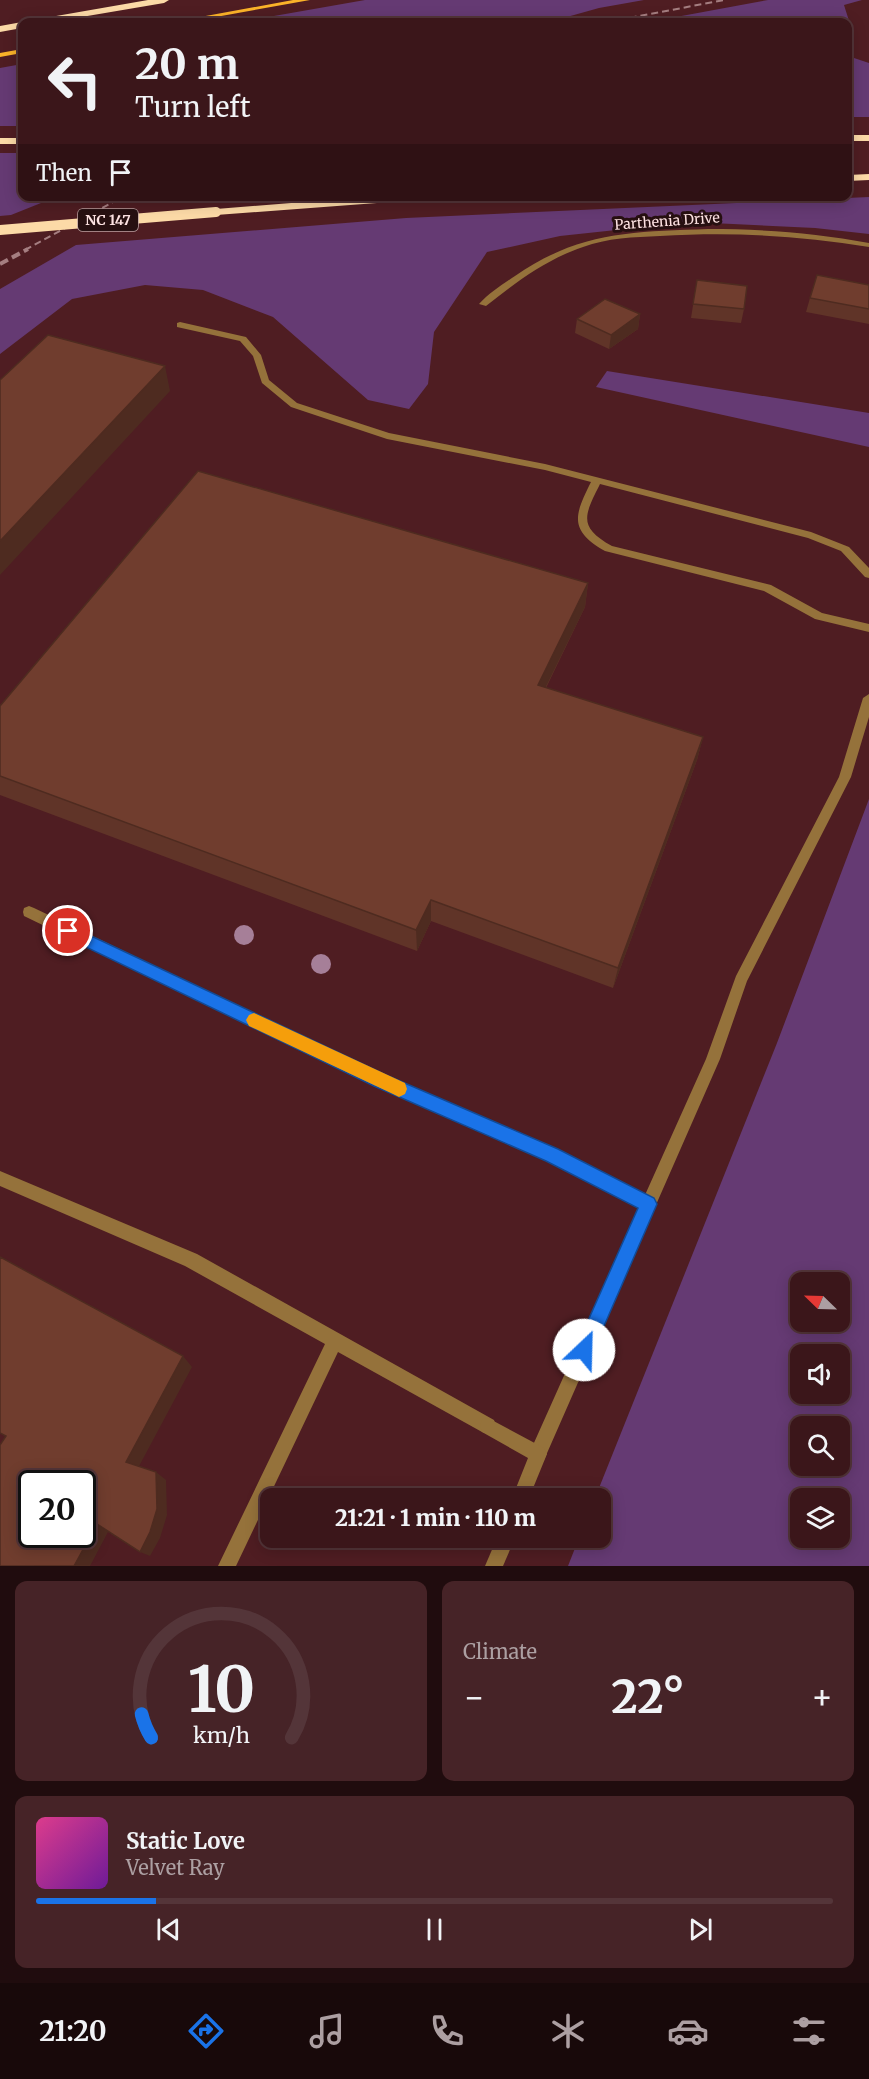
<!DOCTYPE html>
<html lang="en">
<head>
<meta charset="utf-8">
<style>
	:root { --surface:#3b161a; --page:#462327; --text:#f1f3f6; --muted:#ac9fa2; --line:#543539; --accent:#1a73e8 }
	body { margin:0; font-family:Merriweather,serif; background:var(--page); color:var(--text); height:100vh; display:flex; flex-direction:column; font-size:22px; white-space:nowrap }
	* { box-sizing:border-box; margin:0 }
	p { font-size:20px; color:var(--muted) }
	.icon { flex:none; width:33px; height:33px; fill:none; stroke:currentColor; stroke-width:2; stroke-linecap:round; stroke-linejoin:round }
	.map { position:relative; height:1566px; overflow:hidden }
	.sheet { display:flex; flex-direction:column; gap:15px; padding:15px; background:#200c0e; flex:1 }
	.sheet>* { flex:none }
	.hud { position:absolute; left:18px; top:18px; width:834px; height:183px; border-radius:12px; box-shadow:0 3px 15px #0003,0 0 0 2px var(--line); background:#3b161a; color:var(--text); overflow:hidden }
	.needle { width:39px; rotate:293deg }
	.buttons { position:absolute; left:790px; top:1272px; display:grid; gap:12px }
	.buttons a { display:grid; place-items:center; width:60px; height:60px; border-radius:12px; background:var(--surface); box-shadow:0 3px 15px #0003,0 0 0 2px var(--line); font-size:30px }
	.speed { position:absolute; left:18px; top:1470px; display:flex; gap:12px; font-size:30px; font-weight:700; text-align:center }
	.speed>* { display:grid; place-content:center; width:78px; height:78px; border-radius:50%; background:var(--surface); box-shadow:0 3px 15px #0003,0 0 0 2px var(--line); line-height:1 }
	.speed .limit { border:3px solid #111; border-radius:9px; background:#fff; color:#111 }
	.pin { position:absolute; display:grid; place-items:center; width:51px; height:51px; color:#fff; margin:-26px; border:3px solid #fff; border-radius:50%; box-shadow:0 2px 6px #0007 }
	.me { position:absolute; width:66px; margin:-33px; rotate:24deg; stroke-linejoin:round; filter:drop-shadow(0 0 4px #0008) }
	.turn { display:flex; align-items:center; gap:21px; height:126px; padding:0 18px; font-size:27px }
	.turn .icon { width:78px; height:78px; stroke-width:2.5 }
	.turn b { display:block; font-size:42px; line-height:51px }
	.then { display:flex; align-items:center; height:57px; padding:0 18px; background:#0003; gap:12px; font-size:22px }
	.big { font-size:45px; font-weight:800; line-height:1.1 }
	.sheet .card { flex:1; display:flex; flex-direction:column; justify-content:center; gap:9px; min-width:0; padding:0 21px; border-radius:12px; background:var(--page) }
	.sheet .dial { align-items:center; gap:0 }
	.dial svg { height:156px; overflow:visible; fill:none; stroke:var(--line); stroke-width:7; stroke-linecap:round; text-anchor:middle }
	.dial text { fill:var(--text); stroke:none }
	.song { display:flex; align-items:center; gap:18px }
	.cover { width:72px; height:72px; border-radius:9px; background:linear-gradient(135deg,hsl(330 70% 55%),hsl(280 70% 35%)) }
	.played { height:6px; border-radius:3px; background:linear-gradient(90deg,var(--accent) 15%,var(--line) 15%) }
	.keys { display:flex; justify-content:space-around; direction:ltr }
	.heat { display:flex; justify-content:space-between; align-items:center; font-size:33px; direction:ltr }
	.sheet .tiles { flex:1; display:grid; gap:15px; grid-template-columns:1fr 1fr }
	.card:last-child { grid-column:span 2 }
	.trip { position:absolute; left:260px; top:1488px; width:351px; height:60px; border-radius:12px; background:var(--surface); box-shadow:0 3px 15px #0003,0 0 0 2px var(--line); font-weight:800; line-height:60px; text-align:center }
	.dock { display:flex; height:96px; justify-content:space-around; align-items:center; background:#18090a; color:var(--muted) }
	.dock .icon { width:42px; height:42px }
	.dock .current { color:var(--accent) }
	.dock b { font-size:27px; color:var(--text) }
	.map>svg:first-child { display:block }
	.green { fill:#653a73; fill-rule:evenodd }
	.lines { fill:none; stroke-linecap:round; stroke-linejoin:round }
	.service { fill:#95723b; fill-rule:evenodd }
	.minor { fill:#95723b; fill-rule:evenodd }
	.primary { fill:#fbb329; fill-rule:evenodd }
	.motorway { fill:#fcdaa7; fill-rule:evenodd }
	.rail-far1 { stroke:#a57e81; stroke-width:2; stroke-dasharray:7 4; stroke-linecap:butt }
	.rail { stroke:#a57e81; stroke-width:4; stroke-dasharray:9 4.5; stroke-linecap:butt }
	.motorway-bridge { stroke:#fcdaa7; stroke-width:10 }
	.tree { fill:#a67f98 }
	.wall { fill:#603428 }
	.shaded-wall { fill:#4e2b20 }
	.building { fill:#703d2e; stroke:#4e2b20; stroke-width:1.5; fill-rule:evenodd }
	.route { fill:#1a73e8; stroke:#114b97; stroke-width:1.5 }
	.slow { fill:#f59e0b }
	.labels { text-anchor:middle; stroke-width:6; stroke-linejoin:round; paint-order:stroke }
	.shield { fill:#271011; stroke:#bda3a3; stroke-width:1.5 }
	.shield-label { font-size:14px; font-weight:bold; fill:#fde2e2 }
	.far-street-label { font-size:14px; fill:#fde2e2; stroke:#271011 }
</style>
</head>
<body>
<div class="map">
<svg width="869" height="1566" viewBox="0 0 869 1566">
	<rect width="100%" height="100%" fill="#4f1d22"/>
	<g class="green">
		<path d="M365,0H644L599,8L549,22H240Z"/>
		<path d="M768,0H862L844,5L850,24H848L634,22L660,16L676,17Z"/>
		<path d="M848,56L869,63V117H848Z"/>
		<path d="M22,64V126H0V68Z"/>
		<path d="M0,153H22V196L56,197L11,215L0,216Z"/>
		<path d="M869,197V234L815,228L691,222L560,236L487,252L434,332L428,384L409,409L368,400L273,317L203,290L145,285L72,299L0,354V289L76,245L406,218Z"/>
		<path d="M607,371L869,413V447L596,387Z"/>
		<path d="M869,799V1566H568L579,1538H600V1498H595L777,1043ZM801,1282H840V1322H801ZM801,1354H840V1394H801ZM801,1426H840V1466H801ZM801,1498H840V1538H801Z"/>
	</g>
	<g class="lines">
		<g class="service">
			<path d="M180,322L246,337L261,355L269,380L297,403L389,433L545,464L811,532L849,547L869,568V578L865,577L841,551L808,538L600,484C584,516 578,527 612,546L771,585L822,613L869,624V632L815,619L764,591L605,551C569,530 574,516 591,482L545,470L387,439L291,407L262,383L253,356L240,341L177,327V323Z"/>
			<path d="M869,694V717L851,777L747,981L720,1059L544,1460L538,1463L532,1460L529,1454L639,1208L547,1160L375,1086L24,916L23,912L24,908L29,906L34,908L385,1076L557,1150L645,1195L706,1059L736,976L839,777L863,698Z"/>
			<path d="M0,1171L197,1254L494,1420L496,1426L494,1432L488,1434L482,1432L338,1352L236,1566H218L325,1344L185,1266L0,1186Z"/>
		</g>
		<g class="minor">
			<path d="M708,229C763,229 816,233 869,243V247C799,235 730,232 660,236C634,237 607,238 583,247C547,259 516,282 486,306L479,304C489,293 503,284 515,276C580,231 632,232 708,229Z"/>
			<path d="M488,1418L544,1448L547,1454L529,1498H512L528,1458L482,1432L480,1426L482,1420Z"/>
			<path d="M497,1538H515L503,1566H485Z"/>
		</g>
		<g class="primary">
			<path d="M293,0H310L188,22H173Z"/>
			<path d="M22,49V53L0,57V53Z"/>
		</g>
		<g class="motorway">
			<path d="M148,0H169L164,3L52,22H34L39,19Z"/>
			<path d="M22,22V28L0,32V26Z"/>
			<rect x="848" y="135" width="21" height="6"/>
			<rect x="0" y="138" width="22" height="6"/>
			<path d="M869,174V180L848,181V175Z"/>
			<path d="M378,196H435L430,199L216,215L210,212L216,209Z"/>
		</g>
		<g class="rail-far1">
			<path d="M608,22L724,0"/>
			<path d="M25,250L124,196"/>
		</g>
		<path class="rail" d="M0,264L28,249"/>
		<path class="motorway-bridge" d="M0,230L216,212"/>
	</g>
	<g class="tree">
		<circle cx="244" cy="935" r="10"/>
		<circle cx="321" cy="964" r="10"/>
	</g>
	<g class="wall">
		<path d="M697,280L744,309L741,323L691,318Z"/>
		<path d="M869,285V324L806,312L810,298Z"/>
		<path d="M640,314L638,329L609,349L575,333L577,319Z"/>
		<path d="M588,583L585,607L546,688L703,737L697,760L613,988L431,921L417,951L0,795V706Z"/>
	</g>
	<g class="shaded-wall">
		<path d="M640,314L638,329L609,349L611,335Z"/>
		<path d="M165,366L170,391L0,575V541Z"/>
		<path d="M588,583L585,607L535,709L538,685Z"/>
		<path d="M703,737L697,760L613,988L618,968Z"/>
		<path d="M431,900V921L417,951L416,930Z"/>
		<path d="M183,1356L192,1367L137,1470L126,1462Z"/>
		<path d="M156,1472L166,1480L167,1515L160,1538L150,1556L140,1552Z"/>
		<path d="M97,1524L109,1530L90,1566H74Z"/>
	</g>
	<g class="building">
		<path d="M817,275L869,285V309L810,298Z"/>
		<path d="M697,280L747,286L744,309L693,304Z"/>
		<path d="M605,299L640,314L611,335L577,319Z"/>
		<path d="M48,335L165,366L0,541V380Z"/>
		<path d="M198,471L588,583L538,685L703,737L618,968L431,900L416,930L0,776V706Z"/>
		<path d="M0,1257L183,1356L126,1462L156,1472L157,1509L150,1532L140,1552L97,1524L74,1566H0V1445L6,1436L0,1433ZM32,1484H82V1534H32Z"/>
	</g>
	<path class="route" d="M68,925L386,1075L558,1149L654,1198L657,1204L591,1356L584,1359L578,1356L575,1350L638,1208L546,1161L374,1086L63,936L61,931L63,926Z"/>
	<path class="slow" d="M254,1013L405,1083L407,1089L405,1094L399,1097L393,1094L249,1026L246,1020L249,1015Z"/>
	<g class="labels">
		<rect class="shield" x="78" y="209" width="60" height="22" rx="4.5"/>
		<g class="shield-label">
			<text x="108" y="225">NC 147</text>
		</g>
		<g class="far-street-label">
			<text transform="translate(667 221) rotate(-4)" y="5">Parthenia Drive</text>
		</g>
	</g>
</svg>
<div class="buttons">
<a><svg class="needle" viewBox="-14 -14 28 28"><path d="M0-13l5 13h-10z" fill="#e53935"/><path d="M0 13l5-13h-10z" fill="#ac9fa2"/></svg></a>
<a><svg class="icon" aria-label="sound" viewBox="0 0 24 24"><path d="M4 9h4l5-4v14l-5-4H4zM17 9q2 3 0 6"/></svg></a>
<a><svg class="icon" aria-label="search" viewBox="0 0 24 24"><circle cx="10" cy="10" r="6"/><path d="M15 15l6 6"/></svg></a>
<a><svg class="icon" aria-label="layers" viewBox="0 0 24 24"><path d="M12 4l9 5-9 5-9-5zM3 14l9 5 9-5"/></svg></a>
</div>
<div class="speed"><div class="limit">20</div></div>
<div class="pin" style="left:68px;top:931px;background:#d93025"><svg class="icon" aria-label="arrive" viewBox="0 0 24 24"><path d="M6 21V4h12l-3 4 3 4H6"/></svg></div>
<svg class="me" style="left:584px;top:1350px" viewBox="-20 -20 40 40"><circle r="19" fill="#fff"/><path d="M0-13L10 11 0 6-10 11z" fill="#1a73e8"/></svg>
<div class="trip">21:21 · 1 min · 110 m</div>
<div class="hud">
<div class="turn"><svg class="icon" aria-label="left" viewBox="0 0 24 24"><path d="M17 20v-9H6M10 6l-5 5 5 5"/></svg><div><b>20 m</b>Turn left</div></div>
<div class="then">Then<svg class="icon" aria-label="arrive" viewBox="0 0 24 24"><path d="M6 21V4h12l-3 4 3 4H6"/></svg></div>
</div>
</div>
<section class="sheet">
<div class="tiles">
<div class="card dial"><svg viewBox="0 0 100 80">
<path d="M14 69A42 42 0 1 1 86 69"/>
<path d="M14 69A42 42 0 0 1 9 57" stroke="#1a73e8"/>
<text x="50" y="56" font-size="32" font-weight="700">10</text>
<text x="50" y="72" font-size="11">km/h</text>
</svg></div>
<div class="card"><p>Climate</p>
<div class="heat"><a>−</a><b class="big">22°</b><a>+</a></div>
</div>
<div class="card">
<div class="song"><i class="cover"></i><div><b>Static Love</b><p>Velvet Ray</p></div></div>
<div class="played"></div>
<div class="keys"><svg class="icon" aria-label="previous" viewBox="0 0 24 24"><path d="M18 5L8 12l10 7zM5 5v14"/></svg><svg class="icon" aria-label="pause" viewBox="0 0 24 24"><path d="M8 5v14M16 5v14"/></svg><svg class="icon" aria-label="next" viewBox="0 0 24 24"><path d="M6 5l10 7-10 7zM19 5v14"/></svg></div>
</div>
</div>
</section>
<nav class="dock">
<b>21:20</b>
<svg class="icon current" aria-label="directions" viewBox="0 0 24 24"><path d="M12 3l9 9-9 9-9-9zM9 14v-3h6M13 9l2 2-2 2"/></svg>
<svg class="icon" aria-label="music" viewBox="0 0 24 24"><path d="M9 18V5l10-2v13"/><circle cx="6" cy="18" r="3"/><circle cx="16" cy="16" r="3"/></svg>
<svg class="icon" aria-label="phone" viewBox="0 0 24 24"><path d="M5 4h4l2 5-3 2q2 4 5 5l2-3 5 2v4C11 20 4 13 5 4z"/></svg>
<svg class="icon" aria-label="climate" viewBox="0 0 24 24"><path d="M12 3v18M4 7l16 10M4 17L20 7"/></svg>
<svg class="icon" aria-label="car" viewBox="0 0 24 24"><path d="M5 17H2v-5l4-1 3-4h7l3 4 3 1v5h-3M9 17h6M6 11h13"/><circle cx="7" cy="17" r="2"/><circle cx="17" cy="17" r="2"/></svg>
<svg class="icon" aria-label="filters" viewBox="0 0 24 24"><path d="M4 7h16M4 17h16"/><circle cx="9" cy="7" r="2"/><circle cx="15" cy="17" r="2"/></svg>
</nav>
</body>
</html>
